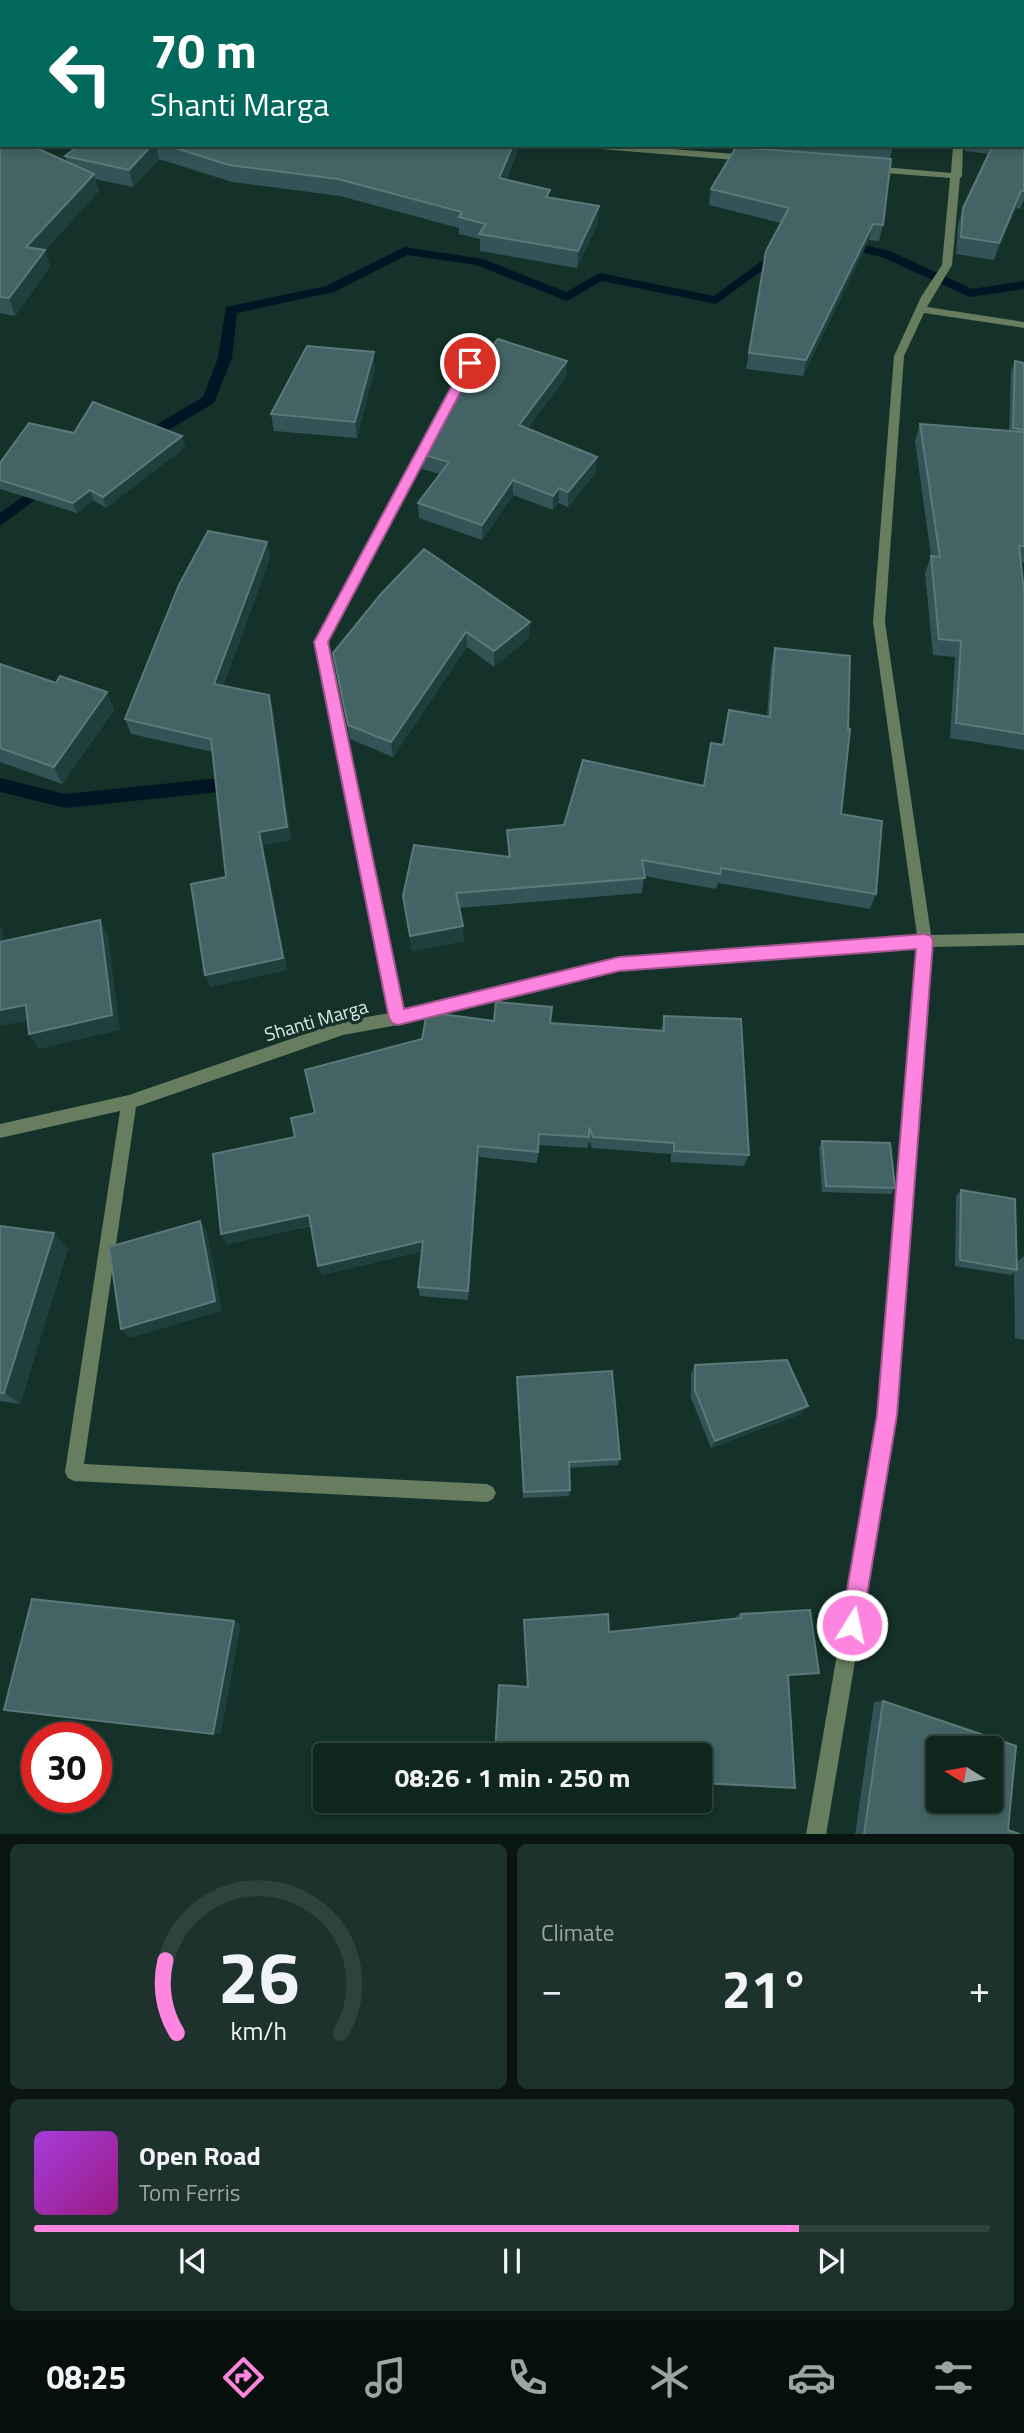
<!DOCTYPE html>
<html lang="en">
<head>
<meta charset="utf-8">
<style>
	:root { --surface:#0f261f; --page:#1d322c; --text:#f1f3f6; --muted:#9ba5a4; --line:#2f433d; --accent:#fe85df }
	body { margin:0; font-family:"Titillium Web",sans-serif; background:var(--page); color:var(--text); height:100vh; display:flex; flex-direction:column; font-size:26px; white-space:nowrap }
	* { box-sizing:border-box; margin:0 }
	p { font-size:23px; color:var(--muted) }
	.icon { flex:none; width:38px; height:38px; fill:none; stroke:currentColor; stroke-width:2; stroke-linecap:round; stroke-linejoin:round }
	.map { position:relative; height:1834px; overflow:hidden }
	.drawer { display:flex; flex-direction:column; gap:10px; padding:10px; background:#081511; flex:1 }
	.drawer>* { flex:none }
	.banner { position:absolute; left:0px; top:0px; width:1026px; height:147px; box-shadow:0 4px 10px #0003,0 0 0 2px var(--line); background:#00695c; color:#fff; overflow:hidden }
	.needle { width:46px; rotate:281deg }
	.controls { position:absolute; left:926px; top:1736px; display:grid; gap:14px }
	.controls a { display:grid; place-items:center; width:77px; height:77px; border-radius:7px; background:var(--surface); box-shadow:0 4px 10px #0003,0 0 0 2px var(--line); font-size:35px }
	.speed { position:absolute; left:21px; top:1722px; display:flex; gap:14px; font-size:35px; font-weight:700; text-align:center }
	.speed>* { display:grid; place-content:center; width:91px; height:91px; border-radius:50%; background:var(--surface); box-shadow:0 4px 10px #0003,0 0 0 2px var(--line); line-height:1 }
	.speed .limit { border:10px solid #d22; background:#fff; color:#111 }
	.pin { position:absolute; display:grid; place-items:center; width:60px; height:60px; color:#fff; margin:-30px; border:4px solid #fff; border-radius:50%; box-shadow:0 2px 7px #0007 }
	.me { position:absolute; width:77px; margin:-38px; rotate:10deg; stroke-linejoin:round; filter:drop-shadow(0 0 5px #0008) }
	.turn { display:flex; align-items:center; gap:24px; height:147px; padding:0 35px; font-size:32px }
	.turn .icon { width:91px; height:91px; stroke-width:2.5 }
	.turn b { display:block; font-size:49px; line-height:60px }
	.big { font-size:52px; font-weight:700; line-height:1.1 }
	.drawer .tile { flex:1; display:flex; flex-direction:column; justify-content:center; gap:10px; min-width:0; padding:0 24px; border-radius:10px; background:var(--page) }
	.drawer .dial { align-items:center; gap:0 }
	.dial svg { height:182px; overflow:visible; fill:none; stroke:var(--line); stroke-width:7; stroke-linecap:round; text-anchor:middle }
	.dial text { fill:var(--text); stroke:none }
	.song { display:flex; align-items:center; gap:21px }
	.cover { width:84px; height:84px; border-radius:10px; background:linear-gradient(135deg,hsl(280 70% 55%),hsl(310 70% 35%)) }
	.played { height:7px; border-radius:4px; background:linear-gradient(90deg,var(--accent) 80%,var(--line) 80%) }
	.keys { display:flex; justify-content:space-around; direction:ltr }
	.heat { display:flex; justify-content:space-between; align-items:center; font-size:38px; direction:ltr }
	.drawer .tiles { flex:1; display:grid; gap:10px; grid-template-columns:1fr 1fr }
	.tile:last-child { grid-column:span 2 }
	.trip { position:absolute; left:313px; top:1743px; width:399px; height:70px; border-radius:7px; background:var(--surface); box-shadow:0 4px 10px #0003,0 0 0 2px var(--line); font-weight:700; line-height:70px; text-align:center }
	.dock { display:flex; height:112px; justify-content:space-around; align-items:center; background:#060f0c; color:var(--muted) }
	.dock .icon { width:49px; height:49px }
	.dock .on { color:var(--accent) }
	.dock b { font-size:32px; color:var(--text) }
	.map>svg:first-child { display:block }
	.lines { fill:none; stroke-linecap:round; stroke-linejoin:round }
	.stream { fill:#001524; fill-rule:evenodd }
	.minor { fill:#677d5f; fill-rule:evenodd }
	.wall { fill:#335356 }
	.shaded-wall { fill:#1f3f3d }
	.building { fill:#446365; stroke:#5c7879; stroke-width:2; fill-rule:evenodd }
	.route { fill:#fe85df; stroke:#a55691; stroke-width:2 }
	.labels { text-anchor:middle; stroke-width:7; stroke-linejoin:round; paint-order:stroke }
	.street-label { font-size:19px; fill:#d9e9e3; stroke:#143229 }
</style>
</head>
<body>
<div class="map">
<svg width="1024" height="1835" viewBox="0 0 1024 1835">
	<rect width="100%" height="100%" fill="#143229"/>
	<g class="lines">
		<g class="stream">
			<path d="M842,240L890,251L972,289L1024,281V289L970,297L882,257L838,247V241Z"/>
			<path d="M405,247L483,259L566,292L600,273L714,296L778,249H786L788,252L716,304L602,281L567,301L476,265L407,255L334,292L237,313L232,358L214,403L148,442H138V436L203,397L218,358L226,307L326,286Z"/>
			<path d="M46,480L53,485L51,488L0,526V513Z"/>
			<path d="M239,776L245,778L247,783L245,788L239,790L65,808L0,792V778L65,794Z"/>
		</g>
		<g class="minor">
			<path d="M437,0H445L436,2Z"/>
			<rect x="949" y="0" width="8" height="2"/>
			<path d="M584,145H625L747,155L752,158L747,161L588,148Z"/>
			<path d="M953,145H963L962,176L960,178L952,265L927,307L1024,322V328L924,313L904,356L885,622L931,935L1024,933V945L932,947L896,1415L826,1835H806L878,1415L917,948L619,970L398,1025L343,1035L136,1107L84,1464L487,1484L493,1487L496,1493L493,1499L487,1502L74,1481L68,1478L65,1472L120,1111L0,1138V1124L129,1095L343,1021L390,1013L315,642L424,439L430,435L436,439L327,642L404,1010L619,958L917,935L873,622L894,356L921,297L942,265L950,178L872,172L867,169L872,166L951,173Z"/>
			<path d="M470,360L475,363L447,414L446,417H438L437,414L465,363Z"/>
		</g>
	</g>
	<g class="wall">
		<path d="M54,0H297L295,2H52Z"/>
		<path d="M1024,42V200L1020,209L1016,208L994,260L956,254L958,225L963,208L989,154L965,151L964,145H1024Z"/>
		<path d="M0,132L67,162L65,156L80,145H520L506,180L550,197L598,223L577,268L480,251V239L459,234V228L340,196L232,182L159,159L133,187L95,179L99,191L45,250L50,267L15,316L0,313Z"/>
		<path d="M741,145H893L890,159L883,225L879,241L869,240L803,376L746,369L766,251L781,223L709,205L711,189Z"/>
		<path d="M912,145H951L950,149Z"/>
		<path d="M1015,361L1024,363V563H1021L1024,591V750L950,738L955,657L933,655L925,573L931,556L915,441L920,424L1009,431L1011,372Z"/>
		<path d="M375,368L357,438L274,431L271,414Z"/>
		<path d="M567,375L527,429L596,472L568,507L559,503L553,510L513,495L482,540L419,518L418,503L440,474L422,469L421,454Z"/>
		<path d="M74,433L182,436L185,447L106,508L93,500L77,513L0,489V463Z"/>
		<path d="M267,542L270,558L223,686L269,695L273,710L291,840L263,845L287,970L210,987L226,877L213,752L131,734L125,719Z"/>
		<path d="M530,622L529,638L494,667L467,647L393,757L350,739L333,653Z"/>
		<path d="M775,648L841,814L876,894L870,909L718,883L716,889L644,876L642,893L459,908L464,941L412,951L403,896L508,856L507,830L564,825L704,786L711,743L722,745L729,710L767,716L771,665Z"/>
		<path d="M0,664L56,683L107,692L114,710L62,784L0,762Z"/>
		<path d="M664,1016L749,1155L744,1166L671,1162V1154L592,1148L589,1141L588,1148L539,1145L537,1163L479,1157L468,1300L420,1296L418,1287L422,1251L322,1275L318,1266L311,1226L227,1244L221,1234L295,1137L315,1113L494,1021L551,1023L661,1030Z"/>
		<path d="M822,1141L895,1188L891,1194L822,1192L819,1148Z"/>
		<path d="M961,1190L1016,1263L1024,1256V1340L1015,1338L1014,1272L1011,1275L955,1266L956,1196Z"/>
		<path d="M0,1226L68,1248L20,1404L0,1401Z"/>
		<path d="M695,1365L801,1414L711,1448L691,1398V1374Z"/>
		<path d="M517,1377L620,1459L618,1465L569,1468L570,1490L569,1496L523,1498Z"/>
		<path d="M741,1614L819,1673L788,1675L609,1632L737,1619L736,1616Z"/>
		<path d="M883,1701L1008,1830L1022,1835H855L874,1702Z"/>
	</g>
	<g class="shaded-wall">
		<path d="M211,0H221L222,2H210Z"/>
		<path d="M280,0H297L295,2H278Z"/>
		<path d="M152,145H156L159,159L133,187L129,170Z"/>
		<path d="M513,145H520L499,195V178Z"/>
		<path d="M94,174L99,191L45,250L50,267L15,316L9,298L26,247Z"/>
		<path d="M1021,191L1016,208L994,260L999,243Z"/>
		<path d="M599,206L598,223L577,268L578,251Z"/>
		<path d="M873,224L869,240L803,376L806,360Z"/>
		<path d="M374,352L375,368L357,438L355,422Z"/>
		<path d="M567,361V375L519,440V425Z"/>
		<path d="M182,436L185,447L106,508L103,497Z"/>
		<path d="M597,457L596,472L568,507V492Z"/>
		<path d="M513,480V495L482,540V525Z"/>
		<path d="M559,488V503L553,510V496Z"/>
		<path d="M90,490L93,500L77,513L73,503Z"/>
		<path d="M267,542L270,558L218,699L214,684Z"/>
		<path d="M530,622L529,638L494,667V651Z"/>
		<path d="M466,632L467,647L393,757L391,742Z"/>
		<path d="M107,692L114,710L62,784L54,767Z"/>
		<path d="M269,695L273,710L291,840L263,845L287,970L210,987L205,975L259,832Z"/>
		<path d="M100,920L108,935L120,1030L39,1049L29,1034Z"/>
		<path d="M0,926L3,931L4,959L0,953Z"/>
		<path d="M463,926L464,941L412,951L410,936Z"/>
		<path d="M26,1005L36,1019L0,1026V1010Z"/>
		<path d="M478,1146L479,1157L468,1300V1291Z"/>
		<path d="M309,1215L313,1225L227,1244L221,1234Z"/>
		<path d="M200,1221L207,1232L222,1311L130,1338L121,1329Z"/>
		<path d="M54,1233L68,1248L20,1404L4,1393Z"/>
		<path d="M423,1241L424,1250L322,1275L318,1266Z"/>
		<path d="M808,1406L801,1414L711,1448L715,1441Z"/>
		<path d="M234,1621L241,1624L221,1734H213Z"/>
	</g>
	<g class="building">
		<path d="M54,0H211L210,2H52Z"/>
		<path d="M447,0H937V2H446Z"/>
		<path d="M1024,42V191H1021L999,243L961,237L963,208L993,145H1024Z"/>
		<path d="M0,132L2,133V145H30L94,174L26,247L45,250L9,298L0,297Z"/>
		<path d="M80,145H152L129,170L65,156Z"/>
		<path d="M166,145H513L499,178L550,190L546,197L599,206L578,251L479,234L486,224L459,217L462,212L338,179L229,165Z"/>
		<path d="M861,145H893V148Z"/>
		<path d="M736,147L891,159L883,225L873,224L806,360L749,353L766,251L789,208L711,189Z"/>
		<path d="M498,339L567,361L519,425L597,457L568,492L559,488L553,496L513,480L482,525L418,503L449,462L421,454L451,398Z"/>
		<path d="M307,346L374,352L355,422L271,414Z"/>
		<path d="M1015,361L1024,363V430L1013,428Z"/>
		<path d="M93,402L182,436L103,497L90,490L73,503L0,480V463L29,423L74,433Z"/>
		<path d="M920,424L1024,432V546H1019L1024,591V734L956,723L961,641L939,639L931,556L940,557Z"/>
		<path d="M208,531L267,542L214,684L269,695L287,827L259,832L283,958L205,975L191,884L226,877L211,739L125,719L179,585Z"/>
		<path d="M424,549L530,622L494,651L466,632L391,742L348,725L333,653L381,594Z"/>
		<path d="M775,648L850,656L848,729H850L841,814L882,821L876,894L721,868L720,874L642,860L645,878L456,893L463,926L410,936L403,896L414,845L510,857L507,830L564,825L583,760L704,786L711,743L723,745L729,710L770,717Z"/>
		<path d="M0,664L56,683L60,676L107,692L54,767L0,748Z"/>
		<path d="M100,920L112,1015L29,1034L26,1005L0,1010V942Z"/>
		<path d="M496,1002L552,1007L550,1023L664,1031V1016L741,1019L749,1155L674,1151V1143L593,1137L589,1127V1137L539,1134L538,1152L478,1146L468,1291L418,1287L423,1241L318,1266L309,1215L221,1234L213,1154L295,1137L291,1118L315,1113L305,1070L422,1039L427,1012L494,1021Z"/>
		<path d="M822,1141L890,1143L895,1188L826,1186Z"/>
		<path d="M961,1190L1015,1199L1017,1270L960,1260Z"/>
		<path d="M200,1221L215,1301L121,1329L109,1247Z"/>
		<path d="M0,1226L54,1233L4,1393H0Z"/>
		<path d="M787,1360L808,1406L715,1441L695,1390V1365Z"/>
		<path d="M612,1371L620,1459L569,1462L570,1490L524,1492L517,1377Z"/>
		<path d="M32,1599L234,1621L213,1734L4,1710Z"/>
		<path d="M810,1610L819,1673L788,1675L795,1788L700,1783V1755H495L499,1685L528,1687L524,1620L608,1614L609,1632L742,1618L741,1614Z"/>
		<path d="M883,1701L1016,1746L1008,1830L1022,1835H864ZM938,1748H990V1801H938Z"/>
	</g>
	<path class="route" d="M470,359L476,363L328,642L404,1009L619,957L925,934L931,936L933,941L897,1415L862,1625L859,1632L852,1635L844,1632L841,1625L877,1415L916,949L619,971L398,1025L392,1023L389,1018L314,642L464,363Z"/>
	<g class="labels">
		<g class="street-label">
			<text transform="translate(316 1020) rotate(-16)" y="7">Shanti Marga</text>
		</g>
	</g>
</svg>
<div class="controls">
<a><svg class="needle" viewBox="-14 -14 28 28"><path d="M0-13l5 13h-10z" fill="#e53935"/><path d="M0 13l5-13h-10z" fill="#9ba5a4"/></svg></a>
</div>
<div class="speed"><div class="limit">30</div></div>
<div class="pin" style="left:470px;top:363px;background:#d93025"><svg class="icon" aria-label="arrive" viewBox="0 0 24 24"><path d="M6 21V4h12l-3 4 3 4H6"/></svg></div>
<svg class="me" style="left:852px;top:1625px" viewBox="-20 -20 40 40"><circle r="17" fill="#fe85df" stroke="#fff" stroke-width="3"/><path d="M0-11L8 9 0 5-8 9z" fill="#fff"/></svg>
<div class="trip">08:26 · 1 min · 250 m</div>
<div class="banner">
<div class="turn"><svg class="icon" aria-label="left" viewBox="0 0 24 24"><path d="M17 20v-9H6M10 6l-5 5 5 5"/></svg><div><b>70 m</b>Shanti Marga</div></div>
</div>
</div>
<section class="drawer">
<div class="tiles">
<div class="tile dial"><svg viewBox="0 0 100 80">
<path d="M14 69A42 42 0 1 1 86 69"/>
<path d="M14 69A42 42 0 0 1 9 37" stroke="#fe85df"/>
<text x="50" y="56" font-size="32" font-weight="700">26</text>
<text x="50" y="72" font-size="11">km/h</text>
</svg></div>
<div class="tile"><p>Climate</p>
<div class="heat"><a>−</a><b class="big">21°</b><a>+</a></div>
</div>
<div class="tile">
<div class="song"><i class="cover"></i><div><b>Open Road</b><p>Tom Ferris</p></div></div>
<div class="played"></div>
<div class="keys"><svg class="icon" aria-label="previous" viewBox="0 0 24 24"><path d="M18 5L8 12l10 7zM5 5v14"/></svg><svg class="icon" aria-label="pause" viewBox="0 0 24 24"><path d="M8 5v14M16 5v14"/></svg><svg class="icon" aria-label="next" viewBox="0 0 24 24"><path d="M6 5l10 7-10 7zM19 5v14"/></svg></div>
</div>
</div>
</section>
<nav class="dock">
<b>08:25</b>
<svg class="icon on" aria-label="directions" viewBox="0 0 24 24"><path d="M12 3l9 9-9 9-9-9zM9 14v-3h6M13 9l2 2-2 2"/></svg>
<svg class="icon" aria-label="music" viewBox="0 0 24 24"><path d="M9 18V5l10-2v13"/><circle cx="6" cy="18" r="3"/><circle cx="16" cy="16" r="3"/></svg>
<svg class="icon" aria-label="phone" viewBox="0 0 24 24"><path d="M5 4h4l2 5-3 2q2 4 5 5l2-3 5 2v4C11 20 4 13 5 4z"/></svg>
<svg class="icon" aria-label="climate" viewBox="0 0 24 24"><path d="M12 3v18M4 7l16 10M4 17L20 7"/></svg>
<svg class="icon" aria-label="car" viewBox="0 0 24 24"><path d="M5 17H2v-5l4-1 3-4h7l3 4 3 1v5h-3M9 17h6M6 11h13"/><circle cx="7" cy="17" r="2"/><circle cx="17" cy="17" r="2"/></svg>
<svg class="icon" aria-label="filters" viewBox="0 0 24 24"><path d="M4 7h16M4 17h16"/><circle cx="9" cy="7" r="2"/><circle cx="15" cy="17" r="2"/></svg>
</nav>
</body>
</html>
